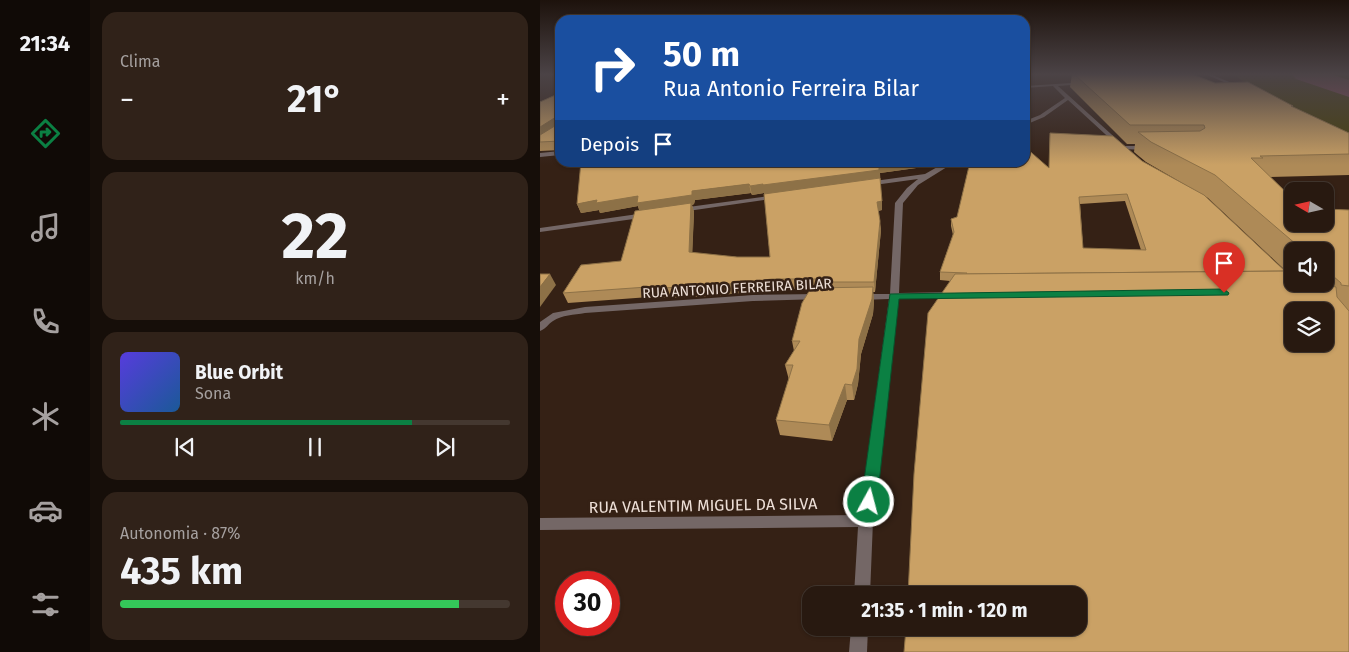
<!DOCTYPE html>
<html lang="pt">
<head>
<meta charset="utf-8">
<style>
	:root { --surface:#281910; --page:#302219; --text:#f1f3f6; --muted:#a5a09f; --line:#443830; --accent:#0b8043 }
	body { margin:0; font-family:"Fira Sans",sans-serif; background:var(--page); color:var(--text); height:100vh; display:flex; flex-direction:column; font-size:19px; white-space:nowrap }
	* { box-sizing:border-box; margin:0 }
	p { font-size:16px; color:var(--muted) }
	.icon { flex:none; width:28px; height:28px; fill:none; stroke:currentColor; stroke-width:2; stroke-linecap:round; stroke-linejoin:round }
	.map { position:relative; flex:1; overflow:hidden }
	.details { display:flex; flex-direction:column; gap:12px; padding:12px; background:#160e09; width:450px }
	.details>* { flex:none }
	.top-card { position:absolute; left:15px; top:15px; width:475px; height:152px; border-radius:15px; box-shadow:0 1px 4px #0004,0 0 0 1px var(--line); background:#1a4fa0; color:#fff; overflow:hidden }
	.needle { width:32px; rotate:279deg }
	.buttons { position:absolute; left:744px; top:182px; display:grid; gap:10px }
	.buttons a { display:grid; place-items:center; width:50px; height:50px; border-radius:10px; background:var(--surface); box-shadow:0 1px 4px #0004,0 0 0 1px var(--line); font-size:25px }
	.speed { position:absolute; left:15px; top:571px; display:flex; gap:10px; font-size:25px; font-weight:700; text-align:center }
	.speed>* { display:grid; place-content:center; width:65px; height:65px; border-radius:50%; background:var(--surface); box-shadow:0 1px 4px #0004,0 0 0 1px var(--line); line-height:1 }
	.speed .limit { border:8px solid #d22; background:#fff; color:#111 }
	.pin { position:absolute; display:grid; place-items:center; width:42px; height:42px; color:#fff; margin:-51px -21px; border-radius:50% 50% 50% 0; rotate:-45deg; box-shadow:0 0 5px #0007 }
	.pin .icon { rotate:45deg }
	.me { position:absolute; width:55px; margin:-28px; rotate:7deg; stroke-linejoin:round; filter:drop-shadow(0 0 4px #0008) }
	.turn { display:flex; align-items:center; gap:18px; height:105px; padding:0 25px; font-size:22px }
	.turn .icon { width:65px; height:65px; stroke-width:2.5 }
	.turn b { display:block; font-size:35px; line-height:42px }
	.then { display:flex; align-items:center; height:48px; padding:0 25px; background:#0003; gap:10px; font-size:19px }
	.big { font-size:38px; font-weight:700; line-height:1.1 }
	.details .tile { flex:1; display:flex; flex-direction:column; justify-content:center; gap:8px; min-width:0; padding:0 18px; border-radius:15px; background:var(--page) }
	.details .dial { align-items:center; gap:0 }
	.dial b { font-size:65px; line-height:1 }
	.song { display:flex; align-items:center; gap:15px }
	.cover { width:60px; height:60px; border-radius:8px; background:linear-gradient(135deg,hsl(250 70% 55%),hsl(210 70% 35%)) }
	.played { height:5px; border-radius:2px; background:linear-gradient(90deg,var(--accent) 75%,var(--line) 75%) }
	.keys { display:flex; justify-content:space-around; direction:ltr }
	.heat { display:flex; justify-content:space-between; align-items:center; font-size:28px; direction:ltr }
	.charge { height:8px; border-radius:4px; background:linear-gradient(90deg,#34c759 87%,var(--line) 0) }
	.trip { position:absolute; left:262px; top:586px; width:285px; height:50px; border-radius:15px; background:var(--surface); box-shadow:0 1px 4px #0004,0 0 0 1px var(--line); font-weight:700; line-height:50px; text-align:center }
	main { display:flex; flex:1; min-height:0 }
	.dock { display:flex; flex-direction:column; width:90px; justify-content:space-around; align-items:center; background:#100a06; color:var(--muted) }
	.dock .icon { width:35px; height:35px }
	.dock .current { color:var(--accent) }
	.dock b { font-size:22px; color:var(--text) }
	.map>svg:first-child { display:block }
	.green { fill:#48410c }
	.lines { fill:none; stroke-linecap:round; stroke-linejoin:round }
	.river { fill:#914f65; fill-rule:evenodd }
	.minor { fill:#746766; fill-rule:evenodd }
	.wall { fill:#ae8a57; fill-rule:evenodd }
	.shaded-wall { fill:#8d7147 }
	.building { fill:#caa165; stroke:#8d7147; fill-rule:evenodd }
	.route { fill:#0b8043; stroke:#07532c }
	.labels { text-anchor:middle; stroke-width:5; stroke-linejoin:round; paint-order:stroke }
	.street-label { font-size:14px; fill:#eddfd7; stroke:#352115 }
	.near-street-label { font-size:16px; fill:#eddfd7; stroke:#352115 }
</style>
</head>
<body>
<main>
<nav class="dock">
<b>21:34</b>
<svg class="icon current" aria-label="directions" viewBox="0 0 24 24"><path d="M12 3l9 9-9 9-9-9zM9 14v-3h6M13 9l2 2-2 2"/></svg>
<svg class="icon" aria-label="music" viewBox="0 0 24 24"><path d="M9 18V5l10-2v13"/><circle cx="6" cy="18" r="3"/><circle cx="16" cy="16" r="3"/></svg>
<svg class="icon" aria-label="phone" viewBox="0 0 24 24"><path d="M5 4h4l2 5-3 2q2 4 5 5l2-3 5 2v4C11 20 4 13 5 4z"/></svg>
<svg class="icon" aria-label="climate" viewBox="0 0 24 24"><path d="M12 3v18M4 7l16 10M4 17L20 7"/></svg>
<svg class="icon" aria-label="car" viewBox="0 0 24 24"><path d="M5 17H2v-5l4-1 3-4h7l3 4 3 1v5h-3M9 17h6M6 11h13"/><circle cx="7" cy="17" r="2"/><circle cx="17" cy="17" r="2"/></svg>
<svg class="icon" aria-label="filters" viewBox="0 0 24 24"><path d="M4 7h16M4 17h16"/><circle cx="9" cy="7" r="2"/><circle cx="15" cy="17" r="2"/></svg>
</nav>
<section class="details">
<div class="tile"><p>Clima</p>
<div class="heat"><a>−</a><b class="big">21°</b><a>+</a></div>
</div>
<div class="tile dial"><b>22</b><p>km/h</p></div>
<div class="tile">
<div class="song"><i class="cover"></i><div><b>Blue Orbit</b><p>Sona</p></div></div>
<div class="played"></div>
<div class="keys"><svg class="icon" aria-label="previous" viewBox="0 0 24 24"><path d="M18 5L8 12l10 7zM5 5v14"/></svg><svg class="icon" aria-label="pause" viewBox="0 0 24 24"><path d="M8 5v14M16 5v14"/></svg><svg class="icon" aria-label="next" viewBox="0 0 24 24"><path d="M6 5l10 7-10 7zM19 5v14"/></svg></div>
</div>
<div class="tile"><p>Autonomia · 87%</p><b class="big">435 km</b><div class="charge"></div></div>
</section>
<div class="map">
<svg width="809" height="652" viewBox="0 0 809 652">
	<rect width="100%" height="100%" fill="#352115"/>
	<g class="green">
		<path d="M691,74H757L809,96V136L791,130Z"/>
		<path d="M773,74H809V89Z"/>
	</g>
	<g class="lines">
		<path class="river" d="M752,74H790L809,80V97L756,79Z"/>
		<g class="minor">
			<path d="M665,74H670L704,88L700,89Z"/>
			<path d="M546,82L544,84L518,86L581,143V145H577L528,100L504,117L485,125V121L500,115L525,98L513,86L485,88V86Z"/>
			<path d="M584,146H608L611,148L608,150L582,149L581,148Z"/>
			<path d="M20,151V155L0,157V153Z"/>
			<path d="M406,162H415L378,185L363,203L359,293L413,292L418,295L413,298L358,299L333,521L330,595H314L318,527L0,530V518L320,515L349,299L320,300L315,297L320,294H350L355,203L367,188L378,179L327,186L324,184L327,182L385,174Z"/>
			<path d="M236,195L238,196V198L141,212L137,210L141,208Z"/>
			<path d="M105,213L109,215L108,217L0,232V228Z"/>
			<path d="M278,294L281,295L283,297L281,299L213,301L45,313C34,315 22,315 13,321C8,324 6,329 0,331V322L13,313L45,307L213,295Z"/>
			<path d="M311,628H328L327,652H309Z"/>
		</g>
	</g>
	<g class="wall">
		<path d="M532,74H652L675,83L753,106L752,107L809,133V175L730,177L752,224L809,210V652L410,281L400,280V272L413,235L411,226V219L417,217L509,168L510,133L602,161L746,271L668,198L606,162L594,152L595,144H587L530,87ZM585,201L601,250L543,248L540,204ZM752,251H785V284H752Z"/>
		<path d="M20,93V150L0,151V102Z"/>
		<path d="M398,165L340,173L342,210L338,211L341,230L335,292H333L334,301L333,314L321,354L318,384L314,400H307L292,441L240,435L236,420L249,380L245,365L254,351L252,341L270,289H234L173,296L124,298L123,296L28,303L23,293L81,261L99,210L98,206L60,213L59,210L41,213L37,204ZM211,193L212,195L224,193L230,257H197L152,253L154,212L152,205L154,204L155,200Z"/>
	</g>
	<g class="shaded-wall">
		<path d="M16,117L19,124L0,137V127Z"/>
		<path d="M352,162H399L398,165L340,173V178L225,195L224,193L212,195L210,186Z"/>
		<path d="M209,184L211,193L155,200L154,204L152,205L154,212L152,262L100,212L98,206L60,213L59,210L41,213L37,204L57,200L152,191Z"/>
		<path d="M342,201V210L337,211V202Z"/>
		<path d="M340,221L341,230L335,292L334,282Z"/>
		<path d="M10,274L16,285L0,307V287Z"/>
		<path d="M232,279L234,289L173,296L170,286Z"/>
		<path d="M333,287L334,301L333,314L321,354L318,384L314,400L312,385L319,339Z"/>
		<path d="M305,384L307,400L292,441L289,425Z"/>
	</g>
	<g class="building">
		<path d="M534,74H652L675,83L708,82L753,106H751L809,133V154L720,156L723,158H711L752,198V224H785V209L809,210V286L801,285V283L785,269V251H764L675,175L611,142L598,132L660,131L665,128L664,125H590Z"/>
		<path d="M20,93V141L0,142V135L18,124V117H16L0,127V102Z"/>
		<path d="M510,133L573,136L602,161L664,195L745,271L426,274L427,273L400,272L414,232L411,219L417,217L430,162H485V147L509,168ZM587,194L606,250L543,248L539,197Z"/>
		<path d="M41,162H352L339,164V170L223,185V184L210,186L209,184L152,191V195L97,203L98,196L56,203L57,200L37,204Z"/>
		<path d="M340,178L342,201L337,202L340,221L334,282H277L280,279H232L170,286L120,288L121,286L23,293L41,265L81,261L95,211L151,203L149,252L197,257H230L224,194Z"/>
		<path d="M752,271V284H785V283L788,285L796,287L797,297L809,311V652H364L366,628H539V595H368L374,474L388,313L415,274ZM752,311H785V344H752Z"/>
		<path d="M0,274H10L0,287Z"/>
		<path d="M333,287L332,299L319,339L317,369L312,385L305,384L289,425L236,420L253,365H245L260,341H252L262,303L271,288Z"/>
	</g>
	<linearGradient id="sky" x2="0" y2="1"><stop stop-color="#1d120c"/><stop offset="0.45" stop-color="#4b4346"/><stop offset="1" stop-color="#4b4346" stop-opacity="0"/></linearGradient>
	<rect width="809" height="165" fill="url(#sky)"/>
	<path class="route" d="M684,289L689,293L688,295L359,299L337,502L334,507L329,509L323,507L321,502L350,294Z"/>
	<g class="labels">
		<g class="street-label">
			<text transform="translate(197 288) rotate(-3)" y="5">RUA ANTONIO FERREIRA BILAR</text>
		</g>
		<g class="near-street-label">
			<text transform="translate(163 505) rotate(-1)" y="6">RUA VALENTIM MIGUEL DA SILVA</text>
		</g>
	</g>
</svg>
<div class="buttons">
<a><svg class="needle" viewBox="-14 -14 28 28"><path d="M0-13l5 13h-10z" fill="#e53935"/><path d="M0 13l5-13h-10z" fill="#a5a09f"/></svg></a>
<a><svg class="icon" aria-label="sound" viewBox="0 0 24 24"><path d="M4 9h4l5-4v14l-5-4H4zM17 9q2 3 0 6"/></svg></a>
<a><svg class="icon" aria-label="layers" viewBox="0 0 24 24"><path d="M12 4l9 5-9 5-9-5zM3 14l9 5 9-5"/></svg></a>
</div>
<div class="speed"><div class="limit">30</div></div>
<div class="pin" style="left:684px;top:293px;background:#d93025"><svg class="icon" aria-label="arrive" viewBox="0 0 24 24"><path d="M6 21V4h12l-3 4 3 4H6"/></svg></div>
<svg class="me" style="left:329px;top:502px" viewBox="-20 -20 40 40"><circle r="17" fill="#0b8043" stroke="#fff" stroke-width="3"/><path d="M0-11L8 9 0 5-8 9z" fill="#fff"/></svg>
<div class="trip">21:35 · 1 min · 120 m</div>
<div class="top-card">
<div class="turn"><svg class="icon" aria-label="right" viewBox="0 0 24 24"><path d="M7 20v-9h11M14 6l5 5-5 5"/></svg><div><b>50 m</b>Rua Antonio Ferreira Bilar</div></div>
<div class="then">Depois<svg class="icon" aria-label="arrive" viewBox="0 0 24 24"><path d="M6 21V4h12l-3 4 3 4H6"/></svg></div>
</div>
</div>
</main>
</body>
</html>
